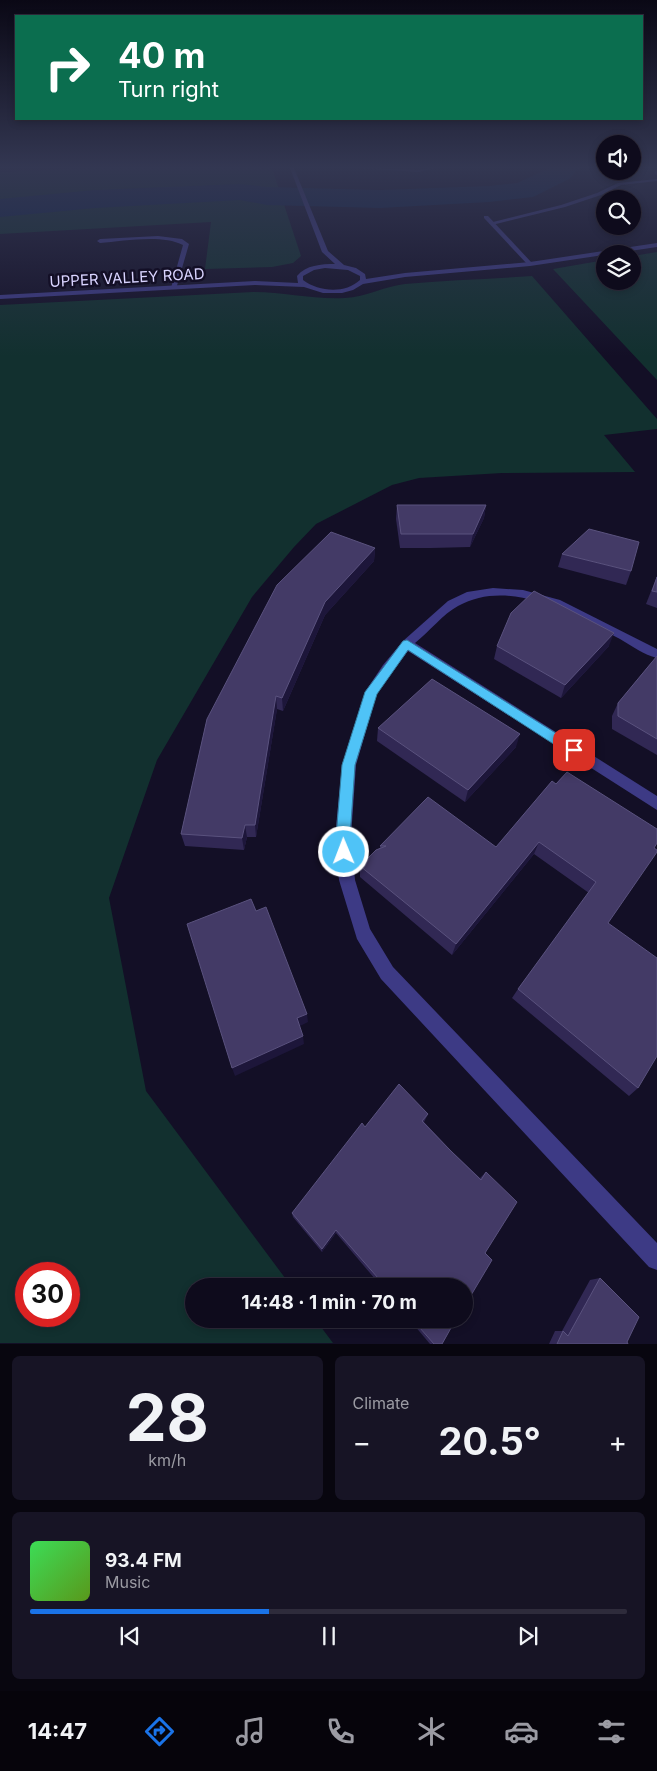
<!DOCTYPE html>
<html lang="en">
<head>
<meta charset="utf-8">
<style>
	:root { --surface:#0e0b1c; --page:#171425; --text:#f1f3f6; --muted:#9b9ba3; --line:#2e2b3b; --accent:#1a73e8 }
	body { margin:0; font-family:Inter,sans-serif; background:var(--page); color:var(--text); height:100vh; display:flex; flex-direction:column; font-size:19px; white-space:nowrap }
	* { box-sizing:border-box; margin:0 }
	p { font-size:16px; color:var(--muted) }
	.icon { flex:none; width:28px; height:28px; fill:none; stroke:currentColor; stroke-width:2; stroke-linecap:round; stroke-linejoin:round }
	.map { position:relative; height:1344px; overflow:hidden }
	.details { display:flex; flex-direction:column; gap:12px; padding:12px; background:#08060f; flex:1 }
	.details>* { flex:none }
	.hud { position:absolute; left:15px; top:15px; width:628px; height:105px; border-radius:0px; box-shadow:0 2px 8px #0003,0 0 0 1px var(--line); background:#0b6e4f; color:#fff; overflow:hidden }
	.fabs { position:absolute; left:596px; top:135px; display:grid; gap:10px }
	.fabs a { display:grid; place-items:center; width:45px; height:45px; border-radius:50%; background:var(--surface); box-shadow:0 2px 8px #0003,0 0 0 1px var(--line); font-size:25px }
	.speed { position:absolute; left:15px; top:1262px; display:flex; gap:10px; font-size:25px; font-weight:700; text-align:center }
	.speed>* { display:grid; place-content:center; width:65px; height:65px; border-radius:50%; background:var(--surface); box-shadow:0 2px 8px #0003,0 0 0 1px var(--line); line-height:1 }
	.speed .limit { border:8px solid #d22; background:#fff; color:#111 }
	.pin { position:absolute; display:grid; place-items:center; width:42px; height:42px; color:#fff; margin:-21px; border-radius:10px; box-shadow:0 2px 8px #0006 }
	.me { position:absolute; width:55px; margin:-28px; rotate:359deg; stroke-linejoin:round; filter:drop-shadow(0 0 4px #0008) }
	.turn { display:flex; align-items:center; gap:18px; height:105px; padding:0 20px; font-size:22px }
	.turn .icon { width:65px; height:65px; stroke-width:2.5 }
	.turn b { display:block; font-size:35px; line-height:42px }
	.big { font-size:38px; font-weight:700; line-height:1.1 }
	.details .card { flex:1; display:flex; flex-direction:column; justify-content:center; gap:8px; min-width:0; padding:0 18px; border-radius:8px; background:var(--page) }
	.details .dial { align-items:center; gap:0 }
	.dial b { font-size:65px; line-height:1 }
	.song { display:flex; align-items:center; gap:15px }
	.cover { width:60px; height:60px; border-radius:8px; background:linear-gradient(135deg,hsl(130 70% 55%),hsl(90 70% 35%)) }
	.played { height:5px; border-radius:2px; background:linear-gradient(90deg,var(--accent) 40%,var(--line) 40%) }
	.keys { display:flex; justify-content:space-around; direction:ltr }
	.heat { display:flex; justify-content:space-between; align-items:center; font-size:28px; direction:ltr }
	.details .tiles { flex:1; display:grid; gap:12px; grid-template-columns:1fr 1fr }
	.card:last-child { grid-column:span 2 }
	.trip { position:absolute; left:185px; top:1278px; width:288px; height:50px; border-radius:25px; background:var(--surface); box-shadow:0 2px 8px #0003,0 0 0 1px var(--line); font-weight:700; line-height:50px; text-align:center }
	.menu { display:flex; height:80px; justify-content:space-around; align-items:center; background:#06040b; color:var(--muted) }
	.menu .icon { width:35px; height:35px }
	.menu .selected { color:var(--accent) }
	.menu b { font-size:22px; color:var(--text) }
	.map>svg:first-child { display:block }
	.green { fill:#12302f; fill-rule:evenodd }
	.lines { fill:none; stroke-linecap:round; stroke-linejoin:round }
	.river { fill:#0c2248; fill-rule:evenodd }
	.service { fill:#3d3a85; fill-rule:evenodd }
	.minor { fill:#3d3a85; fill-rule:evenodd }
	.tertiary { fill:#3d3a85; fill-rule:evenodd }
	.wall { fill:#312854 }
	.shaded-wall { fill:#1d163a }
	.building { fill:#433a66; stroke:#5a527e }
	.route { fill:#4fc3f7; stroke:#337fa1 }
	.labels { text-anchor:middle; stroke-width:5; stroke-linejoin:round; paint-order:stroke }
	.far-street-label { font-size:15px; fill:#d9d4ff; stroke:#130f26 }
</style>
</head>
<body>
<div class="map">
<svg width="657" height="1344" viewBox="0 0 657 1344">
	<rect width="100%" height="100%" fill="#130f26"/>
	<g class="green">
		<path d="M92,168H272L301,256L293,263L272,267L205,269L211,222L0,234V172Z"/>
		<path d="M657,252V380L553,269L605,260V281H632L633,256Z"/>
		<path d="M532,276L657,419V429L604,435L635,472L502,473L419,478L392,485L316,524L294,547L252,597L157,760L109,898L146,1091L291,1286H194V1319H315L333,1343H0V305L253,292C284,292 315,300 345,298C366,297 385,286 405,284C447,280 490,279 532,276ZM26,1274H69V1316H26Z"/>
	</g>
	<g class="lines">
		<path class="river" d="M550,168H579L569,179L533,197L489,202L380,208L267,205L240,200L95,208L0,217V199L95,190L240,184L267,187L380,190L489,186L517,183Z"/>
		<g class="service">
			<path d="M357,168L419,170L435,168L419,172Z"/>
			<path d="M657,179V181L621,185L601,195L565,207L492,225L489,223L561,205L597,193L618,183Z"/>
			<path d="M158,236L182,239L189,244L176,289L171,288L183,245C162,234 123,241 100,243L97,241L100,239Z"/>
		</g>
		<g class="minor">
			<path d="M655,171H657V175L655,174Z"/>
			<path d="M484,216H488L532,263V265H528L484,218Z"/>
			<path d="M493,588L523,590L560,600L657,649V658C644,655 632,646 620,639C573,615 511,577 458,606C443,614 429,632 415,643L657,796V810L408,651L377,693L356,765L351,837L355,880L370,929L393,967L657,1243V1270L649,1267L381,979L357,939L339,880L335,837L342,765L365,692L383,665L403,641L448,601L467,592Z"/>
		</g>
		<path class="tertiary" d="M290,168H294L328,251L344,265L356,268L365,274L366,279L405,273L530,262L657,243V247L530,266L405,277L363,284L353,290L342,293H323L304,287L255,285L0,299V295L255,281L298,283L297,276C306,265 321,264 335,264L322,252ZM325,268L348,270L360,276V280C345,294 319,292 303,280V276L314,270Z"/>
	</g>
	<g class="wall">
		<path d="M397,505H486L484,518L470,547L431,548H400L396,519Z"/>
		<path d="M375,548L374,561L325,615L283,711L277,709L256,837H247L244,850L185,846L181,834L207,719Z"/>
		<path d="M562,554L631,571L626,585L558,567Z"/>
		<path d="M657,576V608L646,604Z"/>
		<path d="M497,646H609L561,698L494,659Z"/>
		<path d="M657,656V755L612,729V716L618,703Z"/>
		<path d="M378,728L516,747L465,802L377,741Z"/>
		<path d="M567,772L608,923L638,1088L629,1096L512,998L518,989L589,893L534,854L452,955L360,877V866L380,848V846L496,847L556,784Z"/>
		<path d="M428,1114L424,1122L450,1150L480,1178L486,1172L464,1286H381L336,1233L322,1252L293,1217L292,1213L365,1127Z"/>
		<path d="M600,1278L627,1342L628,1344H549L555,1331H562L590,1280Z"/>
		<path d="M409,1319H456L442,1344H430Z"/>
	</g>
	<g class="shaded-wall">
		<path d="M486,505L484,518L470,547L473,534Z"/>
		<path d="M375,548L374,561L325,615L283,711L282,698L325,602Z"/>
		<path d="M614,633L609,646L561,698L565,685Z"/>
		<path d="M276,696L277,709L256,837L255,825Z"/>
		<path d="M520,734L516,747L465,802L468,790Z"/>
		<path d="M245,825L247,837L244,850L242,838Z"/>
		<path d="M539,842L534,854L452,955L456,944Z"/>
		<path d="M307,1014L308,1022L298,1027L297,1018Z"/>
		<path d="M303,1036L304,1044L235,1076L232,1068Z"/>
		<path d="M336,1230V1233L322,1252V1249Z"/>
	</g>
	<g class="building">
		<path d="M397,505H486L473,534H401Z"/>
		<path d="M589,529L639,542L631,571L562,554Z"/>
		<path d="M331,532L375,548L325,602L282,698L276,696L255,825H245L242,838L181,834L207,719L277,585Z"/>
		<path d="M657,577V592L652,591Z"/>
		<path d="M534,591L614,633L565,685L497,646L511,613Z"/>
		<path d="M657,656V739L618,716V703Z"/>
		<path d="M432,679L520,734L468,790L378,728Z"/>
		<path d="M567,772L657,829V843L654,848L657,850V852L608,923L657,958V1056L638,1088L518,989L596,882L539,842L456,944L360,866L376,850L386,846H380L428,797L496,847L552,781L556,784Z"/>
		<path d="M251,899L256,911L266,907L307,1014L297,1018L303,1036L232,1068L187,924Z"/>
		<path d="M399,1084L428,1114L422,1121L450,1150L481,1180L486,1172L517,1202L485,1253L492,1260L464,1307V1286H385L336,1230L322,1249L292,1213L362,1123L365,1127Z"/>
		<path d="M600,1278L639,1317L627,1342L628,1344H557L563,1331L568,1336Z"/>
		<path d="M412,1319H456L442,1344H434Z"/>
	</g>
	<linearGradient id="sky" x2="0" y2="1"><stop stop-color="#0a0815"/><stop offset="0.47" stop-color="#333752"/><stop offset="1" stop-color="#333752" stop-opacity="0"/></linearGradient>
	<rect width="657" height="356" fill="url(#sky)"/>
	<path class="route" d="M407,640L578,747L580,750L578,754H569L408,650L377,694L355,765L350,837L351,852L349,856L344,858L339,856L336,837L342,765L365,692L403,641Z"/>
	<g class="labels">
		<g class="far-street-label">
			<text transform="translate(127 278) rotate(-3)" y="5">UPPER VALLEY ROAD</text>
		</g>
	</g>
</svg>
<div class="fabs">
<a><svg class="icon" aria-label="sound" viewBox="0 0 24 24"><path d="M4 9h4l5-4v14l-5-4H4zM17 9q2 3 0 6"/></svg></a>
<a><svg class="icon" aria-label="search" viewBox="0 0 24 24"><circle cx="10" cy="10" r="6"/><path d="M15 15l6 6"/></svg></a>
<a><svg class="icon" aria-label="layers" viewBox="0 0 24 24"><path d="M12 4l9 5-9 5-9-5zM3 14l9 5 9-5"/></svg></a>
</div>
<div class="speed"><div class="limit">30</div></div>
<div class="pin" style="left:574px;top:750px;background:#d93025"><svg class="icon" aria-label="arrive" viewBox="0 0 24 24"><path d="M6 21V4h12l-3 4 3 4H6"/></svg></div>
<svg class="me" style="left:344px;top:852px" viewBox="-20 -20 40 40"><circle r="17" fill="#4fc3f7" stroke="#fff" stroke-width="3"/><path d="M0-11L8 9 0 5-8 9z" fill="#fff"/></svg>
<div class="trip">14:48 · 1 min · 70 m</div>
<div class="hud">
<div class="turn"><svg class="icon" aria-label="right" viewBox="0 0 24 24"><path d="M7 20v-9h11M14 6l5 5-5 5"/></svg><div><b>40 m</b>Turn right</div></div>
</div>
</div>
<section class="details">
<div class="tiles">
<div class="card dial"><b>28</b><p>km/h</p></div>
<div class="card"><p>Climate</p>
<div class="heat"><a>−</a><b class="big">20.5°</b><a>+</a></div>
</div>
<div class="card">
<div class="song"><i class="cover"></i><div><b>93.4 FM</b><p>Music</p></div></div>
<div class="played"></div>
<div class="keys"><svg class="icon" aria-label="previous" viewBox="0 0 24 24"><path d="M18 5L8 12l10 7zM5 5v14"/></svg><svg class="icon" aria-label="pause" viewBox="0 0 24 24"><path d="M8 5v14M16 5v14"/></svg><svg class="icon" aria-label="next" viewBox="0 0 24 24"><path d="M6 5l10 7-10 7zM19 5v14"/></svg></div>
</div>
</div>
</section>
<nav class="menu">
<b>14:47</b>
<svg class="icon selected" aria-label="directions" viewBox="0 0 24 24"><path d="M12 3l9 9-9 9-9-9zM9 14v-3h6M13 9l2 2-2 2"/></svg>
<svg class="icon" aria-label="music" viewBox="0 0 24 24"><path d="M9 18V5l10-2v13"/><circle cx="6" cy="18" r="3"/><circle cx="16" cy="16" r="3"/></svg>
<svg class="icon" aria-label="phone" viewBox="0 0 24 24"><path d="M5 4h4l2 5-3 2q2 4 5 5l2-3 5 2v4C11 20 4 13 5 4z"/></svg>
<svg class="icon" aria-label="climate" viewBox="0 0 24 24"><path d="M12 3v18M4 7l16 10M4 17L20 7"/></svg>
<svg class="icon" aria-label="car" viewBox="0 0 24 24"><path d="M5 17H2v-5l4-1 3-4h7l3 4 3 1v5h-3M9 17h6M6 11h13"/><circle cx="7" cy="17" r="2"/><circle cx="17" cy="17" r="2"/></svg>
<svg class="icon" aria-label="filters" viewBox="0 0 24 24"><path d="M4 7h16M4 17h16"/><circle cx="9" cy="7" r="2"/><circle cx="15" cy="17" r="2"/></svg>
</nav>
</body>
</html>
